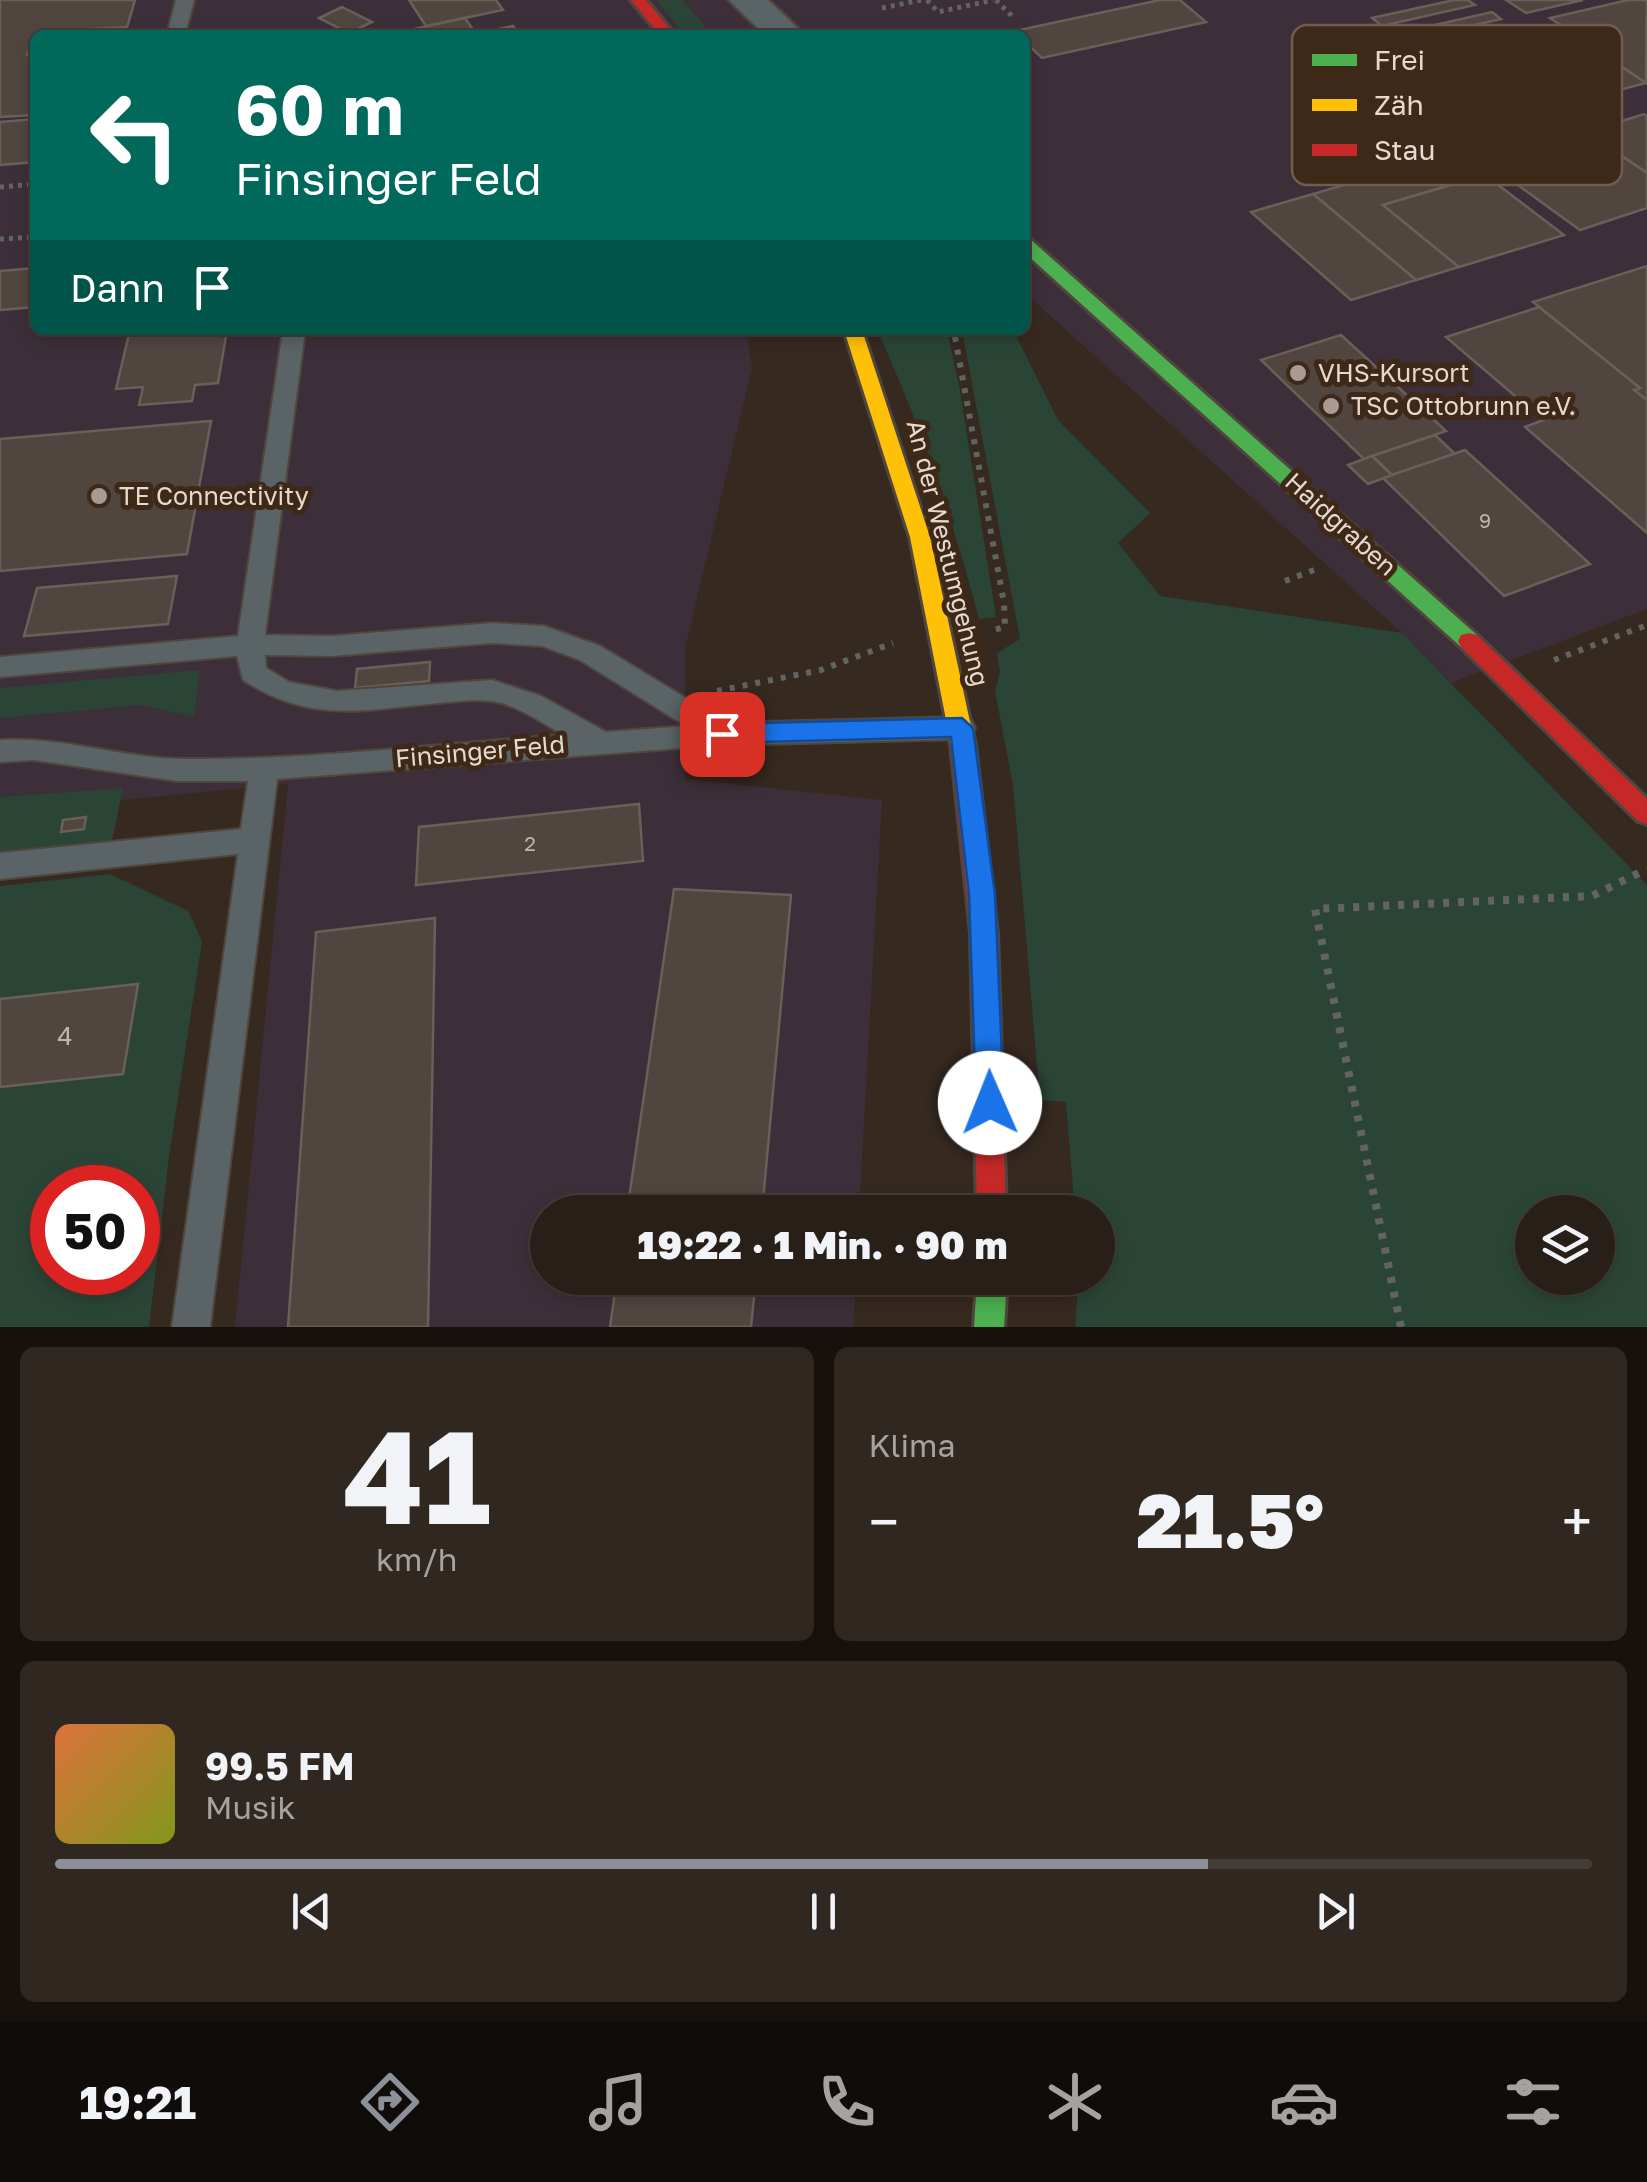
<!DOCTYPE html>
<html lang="de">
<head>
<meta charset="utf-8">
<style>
	:root { --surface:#281f18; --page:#302721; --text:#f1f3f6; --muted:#a5a2a2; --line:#443d37; --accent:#8c9099 }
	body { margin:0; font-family:"Golos Text",sans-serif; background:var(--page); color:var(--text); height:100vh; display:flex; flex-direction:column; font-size:38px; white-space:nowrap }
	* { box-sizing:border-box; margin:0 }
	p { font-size:32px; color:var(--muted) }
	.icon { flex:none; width:55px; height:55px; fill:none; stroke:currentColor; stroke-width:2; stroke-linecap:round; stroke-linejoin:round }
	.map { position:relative; height:1327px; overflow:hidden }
	.sheet { display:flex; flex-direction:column; gap:20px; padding:20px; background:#16110d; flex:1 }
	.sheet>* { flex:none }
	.guide { position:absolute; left:30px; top:30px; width:1000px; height:305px; border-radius:15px; box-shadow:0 5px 15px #0003,0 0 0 2px var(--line); background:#00695c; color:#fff; overflow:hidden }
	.controls { position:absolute; left:1515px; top:1195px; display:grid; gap:20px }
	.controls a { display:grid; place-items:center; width:100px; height:100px; border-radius:50%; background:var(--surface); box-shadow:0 5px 15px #0003,0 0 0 2px var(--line); font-size:50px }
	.speed { position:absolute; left:30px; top:1165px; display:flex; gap:20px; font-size:50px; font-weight:700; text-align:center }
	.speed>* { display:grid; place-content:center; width:130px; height:130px; border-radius:50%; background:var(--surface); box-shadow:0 5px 15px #0003,0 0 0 2px var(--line); line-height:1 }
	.speed .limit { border:15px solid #d22; background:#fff; color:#111 }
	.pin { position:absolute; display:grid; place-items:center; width:85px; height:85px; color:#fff; margin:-42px; border-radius:20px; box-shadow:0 5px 15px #0006 }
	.me { position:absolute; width:110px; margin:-55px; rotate:359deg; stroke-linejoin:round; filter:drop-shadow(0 0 8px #0008) }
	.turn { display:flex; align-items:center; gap:35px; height:210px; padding:0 40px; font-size:45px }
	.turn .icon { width:130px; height:130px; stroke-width:2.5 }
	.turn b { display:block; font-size:70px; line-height:85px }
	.then { display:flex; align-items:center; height:95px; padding:0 40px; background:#0003; gap:20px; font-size:38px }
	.big { font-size:75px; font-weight:800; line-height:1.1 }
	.sheet .tile { flex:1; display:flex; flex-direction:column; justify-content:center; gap:15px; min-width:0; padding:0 35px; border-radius:15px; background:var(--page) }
	.sheet .dial { align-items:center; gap:0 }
	.dial b { font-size:130px; line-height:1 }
	.song { display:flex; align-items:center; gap:30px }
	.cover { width:120px; height:120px; border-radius:15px; background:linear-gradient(135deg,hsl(20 70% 55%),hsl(70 70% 35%)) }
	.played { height:10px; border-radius:5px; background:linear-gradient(90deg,var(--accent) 75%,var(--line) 75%) }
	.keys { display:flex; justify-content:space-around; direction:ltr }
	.heat { display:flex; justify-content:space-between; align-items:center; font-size:55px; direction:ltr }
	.sheet .tiles { flex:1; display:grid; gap:20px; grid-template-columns:1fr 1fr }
	.tile:last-child { grid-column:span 2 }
	.trip { position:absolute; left:530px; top:1195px; width:585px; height:100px; border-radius:50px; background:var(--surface); box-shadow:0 5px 15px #0003,0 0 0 2px var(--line); font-weight:800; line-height:100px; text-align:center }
	.tab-bar { display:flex; height:160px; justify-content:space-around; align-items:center; background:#100c0a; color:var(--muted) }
	.tab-bar .icon { width:70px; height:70px }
	.tab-bar .selected { color:var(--accent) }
	.tab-bar b { font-size:45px; color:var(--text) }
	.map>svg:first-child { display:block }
	.industrial { fill:#3d2f39 }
	.green { fill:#2a4536; fill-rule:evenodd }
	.building { fill:#51453f; stroke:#6b5f59; stroke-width:2.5 }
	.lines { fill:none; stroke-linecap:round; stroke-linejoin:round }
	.lane-casing { stroke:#51463e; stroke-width:4 }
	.street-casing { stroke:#51463e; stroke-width:5 }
	.fast-casing { stroke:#51463e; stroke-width:6 }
	.slow-casing { stroke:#51463e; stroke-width:6 }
	.jam-casing { stroke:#51463e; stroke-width:6 }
	.path-far2 { stroke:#616462; stroke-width:5; stroke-dasharray:4 5; stroke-linecap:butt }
	.path-far1 { stroke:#616462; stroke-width:6; stroke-dasharray:5 8; stroke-linecap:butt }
	.path { stroke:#616462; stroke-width:8; stroke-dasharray:6 9; stroke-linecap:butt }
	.lane { fill:#5a6365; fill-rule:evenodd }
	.street { fill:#5a6365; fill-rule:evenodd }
	.fast { fill:#4caf50; fill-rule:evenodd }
	.slow { fill:#ffc107; fill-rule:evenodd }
	.jam { fill:#c62828; fill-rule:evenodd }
	.route { fill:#1a73e8; stroke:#114b97; stroke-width:2.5 }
	.poi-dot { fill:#a99b91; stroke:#3e2818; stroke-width:4 }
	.labels { text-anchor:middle; stroke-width:10; stroke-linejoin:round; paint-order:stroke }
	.number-label { font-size:20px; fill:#c2b4aa }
	.poi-label { font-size:25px; fill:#e7d9ce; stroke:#3e2818; text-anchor:start }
	.street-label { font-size:25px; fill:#e7d9ce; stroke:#3e2818 }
	.near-number-label { font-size:25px; fill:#c2b4aa }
	.key { fill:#3e2818; stroke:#715d4f; stroke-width:2.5 }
	.key-label { font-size:28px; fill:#e7d9ce }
</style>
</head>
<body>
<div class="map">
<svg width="1647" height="1327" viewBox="0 0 1647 1327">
	<rect width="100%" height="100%" fill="#362920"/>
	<path class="industrial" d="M0,0H1647V609L1451,683L1402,633L1025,293V35H35V330H746L752,368L685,648L686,779L882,800L859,1212H548V1278H856L853,1327H235L288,784L0,812Z"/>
	<g class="green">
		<path d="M656,0H682L713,35H685Z"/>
		<path d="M877,330H947L960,391L996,617L979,619C953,519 920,424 877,330Z"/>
		<path d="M962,330H1013L1058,420L1150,513L1118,543L1160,596L1402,633L1647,885V1327H1075L1079,1278H1098V1212H1075L1066,1102L1040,1100L1013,785L995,691L1000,672L997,653L1020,639ZM1598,1212V1278H1532V1212Z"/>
		<path d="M200,670L194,717L141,705L0,718V688Z"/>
		<path d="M123,788L112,841L0,853V797Z"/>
		<path d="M110,874L188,911L202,941L169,1157L149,1327H0V886ZM52,1188H138V1272H52Z"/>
	</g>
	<g class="building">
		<path d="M0,0H135L127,27L36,32L27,55L35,54V115L0,117Z"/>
		<path d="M409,0H496L503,10L426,26Z"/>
		<path d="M1160,0H1180L1206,22L1042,58L1025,42V35L1015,31Z"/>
		<path d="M1454,0H1468L1475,5L1382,26L1372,18Z"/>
		<path d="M1506,0H1583L1526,13Z"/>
		<path d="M1628,0H1647L1646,83L1550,18Z"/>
		<path d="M342,7L372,22L349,33L319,18Z"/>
		<path d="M1492,12L1501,19L1431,35L1422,28Z"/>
		<path d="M465,18L476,34L513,26L519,35H387Z"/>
		<path d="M1598,51L1646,83L1612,92L1565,59Z"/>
		<path d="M1644,114L1647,116V173L1586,132Z"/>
		<path d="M35,119V162L0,165V122Z"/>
		<path d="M1586,132L1647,173V208L1580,230L1486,162Z"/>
		<path d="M1408,156L1446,186L1383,205L1459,267L1416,280L1313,194L1375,176L1365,168Z"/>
		<path d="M1485,175L1564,235L1459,267L1383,205Z"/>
		<path d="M1313,194L1416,280L1351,300L1251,212Z"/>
		<path d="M1647,266V400L1634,390L1640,388L1533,302Z"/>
		<path d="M35,268V307L0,310V271Z"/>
		<path d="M1539,307L1640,388L1634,390L1647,400V533L1525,427L1543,420L1446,337Z"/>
		<path d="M130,330H227L218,383L195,385L192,401L139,405L143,387L116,389Z"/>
		<path d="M1341,335L1446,431L1364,459L1261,360Z"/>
		<path d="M211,421L187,554L0,571V439Z"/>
		<path d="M1435,435L1455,454L1392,475L1372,456Z"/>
		<path d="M1465,450L1590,564L1504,596L1383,478Z"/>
		<path d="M1372,456L1392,475L1368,484L1348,465Z"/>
		<path d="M177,576L168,624L24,636L37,588Z"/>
		<path d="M430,662L429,681L355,688L357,669Z"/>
		<path d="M639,804L643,861L416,885L419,827Z"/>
		<path d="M86,817L84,829L61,832L63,820Z"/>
		<path d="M674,889L791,895L762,1212H627Z"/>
		<path d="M435,918L428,1327H288L316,932Z"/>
		<path d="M138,984L123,1074L0,1087V999Z"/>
		<path d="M617,1278H756L751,1327H610Z"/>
	</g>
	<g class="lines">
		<defs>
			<g id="lane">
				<path d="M176,0H194L185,35H167Z"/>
				<path d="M283,330H305L265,635L332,636L492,623L544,626L600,646L727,723L961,717L971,720L975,728L971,736L961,739L722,745L277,779L210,1327H172L238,854L0,879V853L241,829L248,781H177L34,760L0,762V740C62,736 121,758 182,759C309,760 437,744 564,735C544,724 523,709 501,703C482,698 459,701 439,703C364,710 311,724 243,680L237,656L0,677V657L238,636ZM492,643L542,646L580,660L686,726L606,732L541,696L492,680L337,691L289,682L266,668L265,655L332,656Z"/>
			</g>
			<path id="street" d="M729,0H768L805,35H765Z"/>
			<g id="fast">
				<path d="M1025,239L1031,240L1477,635L1480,641L1477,647H1461L1025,253Z"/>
				<path d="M977,1278H1007L1004,1327H974Z"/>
			</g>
			<path id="slow" d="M844,330H862L930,537L975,745L971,751H955L951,745L910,537Z"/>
			<g id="jam">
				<path d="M631,0H646L675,35H660Z"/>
				<path d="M1469,633L1477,635L1647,799V824L1638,821L1461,647L1458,641L1461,635Z"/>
				<path d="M963,736L971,739L975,745L997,933L1006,1212H977L971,933L951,745L955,739Z"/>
			</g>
		</defs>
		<use href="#lane" class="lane-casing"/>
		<use href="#street" class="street-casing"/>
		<use href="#fast" class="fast-casing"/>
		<use href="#slow" class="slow-casing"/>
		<use href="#jam" class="jam-casing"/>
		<g class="path-far2">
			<path d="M927,0L938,12L993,0"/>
			<path d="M996,0L1014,18"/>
			<path d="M882,8L921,0"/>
			<path d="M0,187L35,184"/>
			<path d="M0,239L35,237"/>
			<path d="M954,330L956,339"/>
		</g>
		<g class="path-far1">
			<path d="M955,337L1004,603L1005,627L989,631"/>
			<path d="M1285,581L1319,568"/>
			<path d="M1554,660L1647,625"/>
			<path d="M717,691L821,670L893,643"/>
		</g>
		<path class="path" d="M1401,1327L1315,909L1592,896L1647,869"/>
		<use href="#lane" class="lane"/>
		<use href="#street" class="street"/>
		<use href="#fast" class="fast"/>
		<use href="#slow" class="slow"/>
		<use href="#jam" class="jam"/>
	</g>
	<path class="route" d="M962,718L973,728L995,894L1004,1103L1000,1112L990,1116L980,1112L976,1103L969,894L951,737L722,743L710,734L722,724Z"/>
	<g class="poi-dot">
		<circle cx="1298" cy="373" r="10"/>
		<circle cx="1331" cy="406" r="10"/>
		<circle cx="99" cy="496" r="10"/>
	</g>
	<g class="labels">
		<g class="number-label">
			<text x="1485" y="528">9</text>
			<text x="530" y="851">2</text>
		</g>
		<g class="poi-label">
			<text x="1318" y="382">VHS-Kursort</text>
			<text x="1351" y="415">TSC Ottobrunn e.V.</text>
			<text x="119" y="505">TE Connectivity</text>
		</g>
		<g class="street-label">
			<text transform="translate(1341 524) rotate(42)" y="9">Haidgraben</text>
			<text transform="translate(948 553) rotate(76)" y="9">An der Westumgehung</text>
			<text transform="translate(480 751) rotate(-5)" y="9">Finsinger Feld</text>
		</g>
		<g class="near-number-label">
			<text x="65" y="1045">4</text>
		</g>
	</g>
	<rect x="1292" y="25" width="330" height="160" rx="15" class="key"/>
	<rect x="1312" y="54" width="45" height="12" fill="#4caf50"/>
	<rect x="1312" y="99" width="45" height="12" fill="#ffc107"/>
	<rect x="1312" y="144" width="45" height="12" fill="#c62828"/>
	<g class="key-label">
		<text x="1374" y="70">Frei</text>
		<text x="1374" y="115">Zäh</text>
		<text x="1374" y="160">Stau</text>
	</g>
</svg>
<div class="controls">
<a><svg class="icon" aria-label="layers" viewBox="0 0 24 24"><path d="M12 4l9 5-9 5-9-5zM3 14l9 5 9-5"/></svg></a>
</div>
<div class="speed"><div class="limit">50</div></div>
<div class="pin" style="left:722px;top:734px;background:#d93025"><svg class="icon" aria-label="arrive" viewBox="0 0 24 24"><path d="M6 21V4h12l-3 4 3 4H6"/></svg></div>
<svg class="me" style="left:990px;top:1103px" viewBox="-20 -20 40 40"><circle r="19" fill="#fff"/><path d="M0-13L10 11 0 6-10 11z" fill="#1a73e8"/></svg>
<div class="trip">19:22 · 1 Min. · 90 m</div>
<div class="guide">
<div class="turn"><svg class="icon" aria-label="left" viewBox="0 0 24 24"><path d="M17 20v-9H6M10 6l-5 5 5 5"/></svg><div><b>60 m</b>Finsinger Feld</div></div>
<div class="then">Dann<svg class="icon" aria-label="arrive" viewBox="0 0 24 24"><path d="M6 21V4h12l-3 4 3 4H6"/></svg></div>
</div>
</div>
<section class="sheet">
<div class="tiles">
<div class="tile dial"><b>41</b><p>km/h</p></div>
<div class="tile"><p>Klima</p>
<div class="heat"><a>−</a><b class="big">21.5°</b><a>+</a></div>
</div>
<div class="tile">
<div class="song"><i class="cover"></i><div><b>99.5 FM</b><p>Musik</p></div></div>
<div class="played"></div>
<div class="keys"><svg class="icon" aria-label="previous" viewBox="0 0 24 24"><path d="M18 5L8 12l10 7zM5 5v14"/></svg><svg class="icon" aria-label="pause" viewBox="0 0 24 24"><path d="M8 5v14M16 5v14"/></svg><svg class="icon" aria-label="next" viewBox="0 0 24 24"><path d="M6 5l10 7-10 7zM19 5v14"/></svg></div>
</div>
</div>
</section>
<nav class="tab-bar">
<b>19:21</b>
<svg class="icon selected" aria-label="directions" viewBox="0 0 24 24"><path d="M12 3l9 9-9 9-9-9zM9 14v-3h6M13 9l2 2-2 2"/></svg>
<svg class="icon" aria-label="music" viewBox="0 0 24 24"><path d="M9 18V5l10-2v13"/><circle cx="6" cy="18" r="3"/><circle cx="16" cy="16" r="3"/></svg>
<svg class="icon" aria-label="phone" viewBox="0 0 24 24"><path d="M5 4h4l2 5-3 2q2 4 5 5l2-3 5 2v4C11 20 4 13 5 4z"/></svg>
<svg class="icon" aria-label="climate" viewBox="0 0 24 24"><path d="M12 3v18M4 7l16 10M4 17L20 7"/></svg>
<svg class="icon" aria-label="car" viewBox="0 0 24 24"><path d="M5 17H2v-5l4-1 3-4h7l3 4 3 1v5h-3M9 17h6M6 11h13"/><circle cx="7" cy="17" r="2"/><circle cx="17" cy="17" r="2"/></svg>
<svg class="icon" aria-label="filters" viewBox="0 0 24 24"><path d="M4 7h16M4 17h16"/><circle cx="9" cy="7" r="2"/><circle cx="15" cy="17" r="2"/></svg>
</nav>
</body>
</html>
